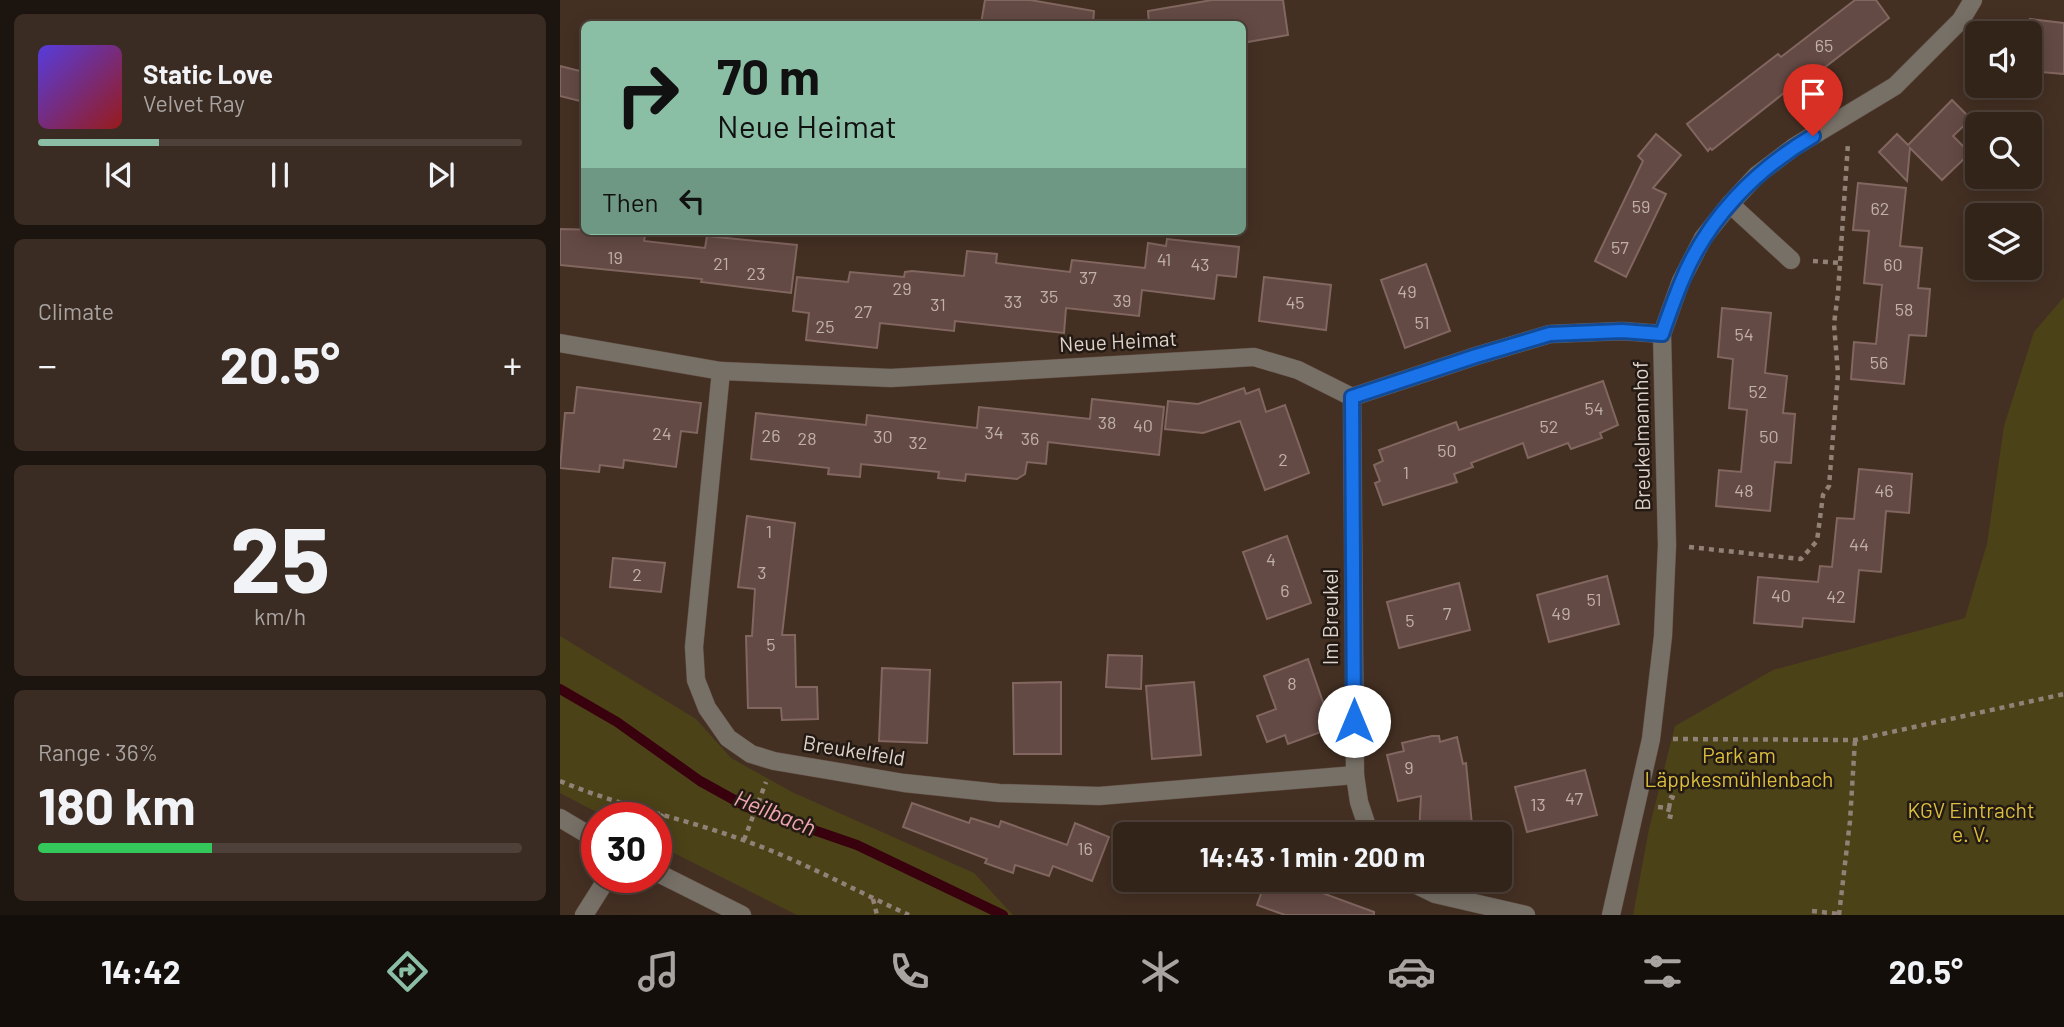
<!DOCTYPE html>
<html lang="en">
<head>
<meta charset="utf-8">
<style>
	:root { --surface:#33241a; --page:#3b2c23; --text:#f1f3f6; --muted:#a9a4a2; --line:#4e4139; --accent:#8abfa5 }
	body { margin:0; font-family:Barlow,sans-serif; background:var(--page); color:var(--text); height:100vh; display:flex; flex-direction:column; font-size:26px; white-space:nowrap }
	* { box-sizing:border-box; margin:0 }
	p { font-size:23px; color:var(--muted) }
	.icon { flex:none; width:38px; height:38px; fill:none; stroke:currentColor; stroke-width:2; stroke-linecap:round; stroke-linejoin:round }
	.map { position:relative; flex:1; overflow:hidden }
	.side { display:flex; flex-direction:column; gap:14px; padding:14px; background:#1c140e; width:560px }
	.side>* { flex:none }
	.top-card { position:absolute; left:21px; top:21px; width:665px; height:214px; border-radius:10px; box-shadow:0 4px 18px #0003,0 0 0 2px var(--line); background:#8abfa5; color:#111; overflow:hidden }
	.controls { position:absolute; left:1405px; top:21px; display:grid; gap:14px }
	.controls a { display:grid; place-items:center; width:77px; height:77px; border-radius:10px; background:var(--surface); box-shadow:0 4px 18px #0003,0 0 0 2px var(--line); font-size:35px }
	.speed { position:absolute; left:21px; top:802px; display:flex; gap:14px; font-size:35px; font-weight:700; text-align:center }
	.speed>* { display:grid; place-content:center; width:91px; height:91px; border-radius:50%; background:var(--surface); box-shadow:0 4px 18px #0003,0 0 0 2px var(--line); line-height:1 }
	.speed .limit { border:10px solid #d22; background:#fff; color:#111 }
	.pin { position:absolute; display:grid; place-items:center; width:60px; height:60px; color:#fff; margin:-72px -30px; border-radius:50% 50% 50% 0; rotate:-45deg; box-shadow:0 0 7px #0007 }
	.pin .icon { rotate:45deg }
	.me { position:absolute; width:77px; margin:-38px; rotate:0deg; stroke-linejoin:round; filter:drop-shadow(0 0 5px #0008) }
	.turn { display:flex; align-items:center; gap:24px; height:147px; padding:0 21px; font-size:32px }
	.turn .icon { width:91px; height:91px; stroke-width:2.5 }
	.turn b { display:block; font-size:49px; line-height:60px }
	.then { display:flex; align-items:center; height:66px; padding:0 21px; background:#0003; gap:14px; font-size:26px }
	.big { font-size:52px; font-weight:700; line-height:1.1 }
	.side .widget { flex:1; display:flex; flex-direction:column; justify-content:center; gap:10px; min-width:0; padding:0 24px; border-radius:10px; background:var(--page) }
	.side .dial { align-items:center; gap:0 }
	.dial b { font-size:91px; line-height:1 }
	.song { display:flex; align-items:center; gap:21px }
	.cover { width:84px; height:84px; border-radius:10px; background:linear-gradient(135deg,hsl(250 70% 55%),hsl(0 70% 35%)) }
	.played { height:7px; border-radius:4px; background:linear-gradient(90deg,var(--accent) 25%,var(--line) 25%) }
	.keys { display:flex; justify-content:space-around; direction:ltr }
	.heat { display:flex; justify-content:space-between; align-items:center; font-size:38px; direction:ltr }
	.charge { height:10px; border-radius:5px; background:linear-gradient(90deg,#34c759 36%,var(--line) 0) }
	.trip { position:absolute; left:553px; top:822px; width:399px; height:70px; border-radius:10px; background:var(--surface); box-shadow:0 4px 18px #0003,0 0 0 2px var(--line); font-weight:700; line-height:70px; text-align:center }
	.menu { display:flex; height:112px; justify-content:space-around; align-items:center; background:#140e0a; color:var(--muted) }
	.menu .icon { width:49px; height:49px }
	.menu .on { color:var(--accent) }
	.menu b { font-size:32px; color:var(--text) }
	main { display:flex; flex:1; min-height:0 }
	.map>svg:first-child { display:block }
	.green { fill:#4c4218 }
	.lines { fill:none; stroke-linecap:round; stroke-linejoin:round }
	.stream { stroke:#39000e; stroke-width:10 }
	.building { fill:#644a44; stroke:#826660; stroke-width:2 }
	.minor-casing { stroke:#604d41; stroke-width:19 }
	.path { stroke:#918176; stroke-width:4.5; stroke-dasharray:5 5; stroke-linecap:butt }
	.minor { stroke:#777067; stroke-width:18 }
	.route-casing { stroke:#114b97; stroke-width:18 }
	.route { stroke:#1a73e8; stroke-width:12 }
	.labels { text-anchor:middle; stroke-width:5; stroke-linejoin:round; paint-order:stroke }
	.number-label { font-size:18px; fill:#c0b0a8 }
	.street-label { font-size:21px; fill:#dfd2ca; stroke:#231a14 }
	.park-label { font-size:21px; fill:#dbbe3c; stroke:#231a14 }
	.water-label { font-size:23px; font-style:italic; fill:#f1a7b0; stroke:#231a14 }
</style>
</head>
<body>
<main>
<section class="side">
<div class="widget">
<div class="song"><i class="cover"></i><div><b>Static Love</b><p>Velvet Ray</p></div></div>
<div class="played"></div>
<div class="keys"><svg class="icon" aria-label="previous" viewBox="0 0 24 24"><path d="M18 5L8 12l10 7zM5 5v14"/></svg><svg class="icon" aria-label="pause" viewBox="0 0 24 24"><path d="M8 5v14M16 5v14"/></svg><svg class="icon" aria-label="next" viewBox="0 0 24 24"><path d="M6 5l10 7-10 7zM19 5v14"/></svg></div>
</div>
<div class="widget"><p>Climate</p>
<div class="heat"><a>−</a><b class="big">20.5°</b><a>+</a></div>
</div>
<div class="widget dial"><b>25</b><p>km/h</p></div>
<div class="widget"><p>Range · 36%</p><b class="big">180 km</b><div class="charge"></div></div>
</section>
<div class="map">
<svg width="1504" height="915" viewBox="0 0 1504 915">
	<rect width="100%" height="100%" fill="#443023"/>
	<g class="green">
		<path d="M1504,297V915H1073L1089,829L1115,726L1213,670L1405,618L1427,544L1444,426L1474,332Z"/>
		<path d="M0,636L136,719L171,758L232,792L414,873L453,915H237L96,844V817H46L0,793Z"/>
	</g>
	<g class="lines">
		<path class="stream" d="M0,689L57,722L140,781L187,807L297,845L443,915"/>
	</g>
	<g class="building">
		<path d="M425,0H470L534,11L533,24H421Z"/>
		<path d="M652,0H723L728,35L682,43V24H589L588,11Z"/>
		<path d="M1295,0H1316L1329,18L1256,74L1253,70L1152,150L1150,148L1148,151L1127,124L1218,54L1221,57Z"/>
		<path d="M1470,19L1504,23V74L1470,71Z"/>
		<path d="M0,66L24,72V102L0,96Z"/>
		<path d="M1392,100L1411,119L1393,136L1410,153L1382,180L1350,148L1347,181L1319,152L1337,134L1348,145Z"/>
		<path d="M1096,134L1121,155L1093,188L1106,194L1066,277L1035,261L1083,161L1078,156Z"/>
		<path d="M1298,183L1346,188L1340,246L1362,248L1358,288L1370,289L1366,336L1349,335L1344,384L1291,379L1294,342L1316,344L1322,285L1304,283L1309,231L1293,230Z"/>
		<path d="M0,229L86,231L84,241L145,248L147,236L237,245L231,293L141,282L142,279L0,265Z"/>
		<path d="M607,239L679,247L676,277L657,275L654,299L582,290L579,316L506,308L504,333L395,321L394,331L320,323L317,348L246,340L249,313L233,311L237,277L288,282L290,272L344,277L345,272L352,271L404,276L407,251L437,254L436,263L510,272L512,260L585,268L588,243L606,246Z"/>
		<path d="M866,264L890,331L845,348L821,280Z"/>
		<path d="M704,277L771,285L766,330L699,321Z"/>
		<path d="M1162,308L1211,313L1205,373L1227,376L1223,413L1235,414L1231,463L1215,462L1210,511L1156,506L1159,470L1181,472L1187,410L1169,408L1173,359L1158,357Z"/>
		<path d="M1043,381L1058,425L1040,433L1042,438L1011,449L1008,443L968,458L963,443L911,463L913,467L894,474L897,482L823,505L815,483L820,481L814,465L823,461L819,450L896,422L899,430Z"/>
		<path d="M17,387L141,403L137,433L121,431L116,467L64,460L63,468L40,465L39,472L0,468L5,413H14Z"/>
		<path d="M684,388L686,394L699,389L706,412L725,405L749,473L705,490L680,421L643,433L605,429L608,401L638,404Z"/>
		<path d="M532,399L604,407L599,455L488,442L486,464L467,462L465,474L457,479L406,474L405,481L378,478L379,472L301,464L300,477L268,474L269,468L191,459L196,413L306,425L307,415L417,428L419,407L530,419Z"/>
		<path d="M1299,469L1352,474L1349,513L1326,511L1321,572L1299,570L1294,622L1243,618L1242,627L1194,623L1198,577L1258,582L1260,566L1272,567L1277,518L1294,519Z"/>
		<path d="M187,516L235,523L222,635H235L236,687H257L258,719L222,720L221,708H188L186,636H192L195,589L178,587Z"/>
		<path d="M727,536L751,603L707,619L683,552Z"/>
		<path d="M53,558L105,563L101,592L50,587Z"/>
		<path d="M1047,576L1059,624L989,642L977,595Z"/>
		<path d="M899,583L910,630L839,648L827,602Z"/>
		<path d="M548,655L582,656L581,689L546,687Z"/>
		<path d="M748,659L772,728L728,744L725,735L707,742L697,716L716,709L704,676Z"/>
		<path d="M322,668L370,670L367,743L319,741Z"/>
		<path d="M501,682V754H454L453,683Z"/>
		<path d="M634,682L641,755L592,759L586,686Z"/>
		<path d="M872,736H879L880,742L897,737L903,764L906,763L913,835H859L861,796L838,801L827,755L844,751L842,743Z"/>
		<path d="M1025,770L1037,815L967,832L955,787Z"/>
		<path d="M352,803L409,823L411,818L439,827L441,821L507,845L515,823L549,837L532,881L493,866L489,876L455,865L453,873L425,863L427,859L343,827Z"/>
		<path d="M706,880H757L754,890L814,912V915H725L697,905Z"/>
	</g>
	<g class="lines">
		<defs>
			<g id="minor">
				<path d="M1170,204L1231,260"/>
				<path d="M0,343L161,371L331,378L694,357L738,370L792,397L916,356L990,334L1062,331L1102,334"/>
				<path d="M161,371L134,647L136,680L147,708L168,738L191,754L214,761L344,783L439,793L539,796L795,775"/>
				<path d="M792,397L795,775L799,802L810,835"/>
				<path d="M0,818L37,840"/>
				<path d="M96,872L182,915"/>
				<path d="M846,880L875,894L966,915"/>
				<path d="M24,915L48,877"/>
				<path d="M1051,915L1091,739L1103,636L1107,545L1102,334L1121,281L1143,238L1170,204L1197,175L1234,147L1335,86L1401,20L1413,0"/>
			</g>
		</defs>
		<use href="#minor" class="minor-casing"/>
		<g class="path">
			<path d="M1253,261L1280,263"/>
			<path d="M1129,547L1241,559L1257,541L1263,495L1269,486L1278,374L1274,324L1278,293L1288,143"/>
			<path d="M1113,739L1295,740L1504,694"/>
			<path d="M0,781C59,806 123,818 183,840C240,860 294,890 349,915"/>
			<path d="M1098,807L1109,808L1107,816L1117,818"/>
			<path d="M1109,808L1111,797L1117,799"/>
			<path d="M96,824L103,814"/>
			<path d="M184,840L206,782"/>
			<path d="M313,899L317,915"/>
			<path d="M1252,911L1279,914"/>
			<path d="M1279,915L1290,821L1295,740"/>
		</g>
		<use href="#minor" class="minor"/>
	</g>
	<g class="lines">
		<defs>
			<path id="route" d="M794,721L792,397L916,356L990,334L1062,331L1102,334C1108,317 1114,300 1121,283C1146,220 1195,170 1253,136"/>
		</defs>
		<use href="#route" class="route-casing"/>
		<use href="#route" class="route"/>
	</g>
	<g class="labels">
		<g class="number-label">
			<text x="1264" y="52">65</text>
			<text x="1081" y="213">59</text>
			<text x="1320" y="215">62</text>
			<text x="1060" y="254">57</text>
			<text x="55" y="264">19</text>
			<text x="604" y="266">41</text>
			<text x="161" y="270">21</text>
			<text x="640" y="271">43</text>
			<text x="1333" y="271">60</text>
			<text x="196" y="280">23</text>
			<text x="528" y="284">37</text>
			<text x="342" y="295">29</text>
			<text x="847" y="298">49</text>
			<text x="489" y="303">35</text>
			<text x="562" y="307">39</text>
			<text x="453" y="308">33</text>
			<text x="735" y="309">45</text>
			<text x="378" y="311">31</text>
			<text x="1344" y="316">58</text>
			<text x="303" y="318">27</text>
			<text x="862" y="329">51</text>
			<text x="265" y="333">25</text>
			<text x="1184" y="341">54</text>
			<text x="1319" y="369">56</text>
			<text x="1198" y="398">52</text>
			<text x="1034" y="415">54</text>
			<text x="547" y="429">38</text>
			<text x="583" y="432">40</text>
			<text x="989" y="433">52</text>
			<text x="434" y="439">34</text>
			<text x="102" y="440">24</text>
			<text x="211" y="442">26</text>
			<text x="323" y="443">30</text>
			<text x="1209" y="443">50</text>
			<text x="247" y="445">28</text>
			<text x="470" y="445">36</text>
			<text x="358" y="449">32</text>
			<text x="887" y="457">50</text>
			<text x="723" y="466">2</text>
			<text x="846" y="479">1</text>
			<text x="1184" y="497">48</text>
			<text x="1324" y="497">46</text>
			<text x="209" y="538">1</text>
			<text x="1299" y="551">44</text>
			<text x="711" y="566">4</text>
			<text x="202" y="579">3</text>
			<text x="77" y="581">2</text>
			<text x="725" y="597">6</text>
			<text x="1221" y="602">40</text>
			<text x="1276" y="603">42</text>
			<text x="1034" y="606">51</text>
			<text x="887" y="620">7</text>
			<text x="1001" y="620">49</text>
			<text x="850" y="627">5</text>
			<text x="211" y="651">5</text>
			<text x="732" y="690">8</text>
			<text x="849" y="774">9</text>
			<text x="1014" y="805">47</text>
			<text x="978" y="811">13</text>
			<text x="525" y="855">16</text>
		</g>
		<g class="street-label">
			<text transform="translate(558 342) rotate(-3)" y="7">Neue Heimat</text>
			<text transform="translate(1082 436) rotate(-91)" y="7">Breukelmannhof</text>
			<text transform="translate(771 617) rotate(-90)" y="7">Im Breukel</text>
			<text transform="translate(294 751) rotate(9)" y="7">Breukelfeld</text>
		</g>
		<g class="park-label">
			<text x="1179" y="763">Park am<tspan x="1179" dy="24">Läppkesmühlenbach</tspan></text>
			<text x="1411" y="818">KGV Eintracht<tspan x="1411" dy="24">e. V.</tspan></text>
		</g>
		<g class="water-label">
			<text transform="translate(215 813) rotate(22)" y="8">Heilbach</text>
		</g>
	</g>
</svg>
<div class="controls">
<a><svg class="icon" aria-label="sound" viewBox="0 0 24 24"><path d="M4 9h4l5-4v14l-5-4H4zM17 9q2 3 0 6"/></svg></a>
<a><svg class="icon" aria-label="search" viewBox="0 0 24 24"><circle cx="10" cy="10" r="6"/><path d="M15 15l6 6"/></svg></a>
<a><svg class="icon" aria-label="layers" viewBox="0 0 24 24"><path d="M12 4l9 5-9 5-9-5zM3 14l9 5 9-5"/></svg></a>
</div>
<div class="speed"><div class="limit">30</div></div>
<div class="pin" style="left:1253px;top:136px;background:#d93025"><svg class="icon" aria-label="arrive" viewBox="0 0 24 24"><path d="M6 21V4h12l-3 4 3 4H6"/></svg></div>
<svg class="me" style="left:794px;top:721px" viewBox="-20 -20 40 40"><circle r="19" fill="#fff"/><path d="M0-13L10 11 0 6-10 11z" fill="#1a73e8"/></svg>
<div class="trip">14:43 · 1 min · 200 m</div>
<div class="top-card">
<div class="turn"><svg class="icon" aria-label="right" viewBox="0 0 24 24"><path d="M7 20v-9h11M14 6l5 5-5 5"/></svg><div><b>70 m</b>Neue Heimat</div></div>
<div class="then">Then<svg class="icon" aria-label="left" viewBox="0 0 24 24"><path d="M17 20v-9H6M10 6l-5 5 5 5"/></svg></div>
</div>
</div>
</main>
<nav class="menu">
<b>14:42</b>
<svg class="icon on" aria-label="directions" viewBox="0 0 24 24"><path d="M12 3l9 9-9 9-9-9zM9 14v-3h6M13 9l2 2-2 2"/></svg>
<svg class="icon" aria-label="music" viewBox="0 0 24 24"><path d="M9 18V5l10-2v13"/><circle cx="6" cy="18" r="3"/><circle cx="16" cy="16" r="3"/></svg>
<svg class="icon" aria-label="phone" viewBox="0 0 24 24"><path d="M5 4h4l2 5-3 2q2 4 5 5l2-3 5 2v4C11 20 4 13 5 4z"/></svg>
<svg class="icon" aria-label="climate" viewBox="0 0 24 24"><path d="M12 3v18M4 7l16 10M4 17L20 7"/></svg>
<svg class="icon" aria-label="car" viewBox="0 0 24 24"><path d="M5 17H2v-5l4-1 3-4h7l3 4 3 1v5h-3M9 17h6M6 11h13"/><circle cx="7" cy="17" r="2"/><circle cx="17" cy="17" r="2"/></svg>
<svg class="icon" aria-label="filters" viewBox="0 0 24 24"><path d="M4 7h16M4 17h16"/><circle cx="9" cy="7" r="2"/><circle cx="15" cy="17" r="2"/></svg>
<b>20.5°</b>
</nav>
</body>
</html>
